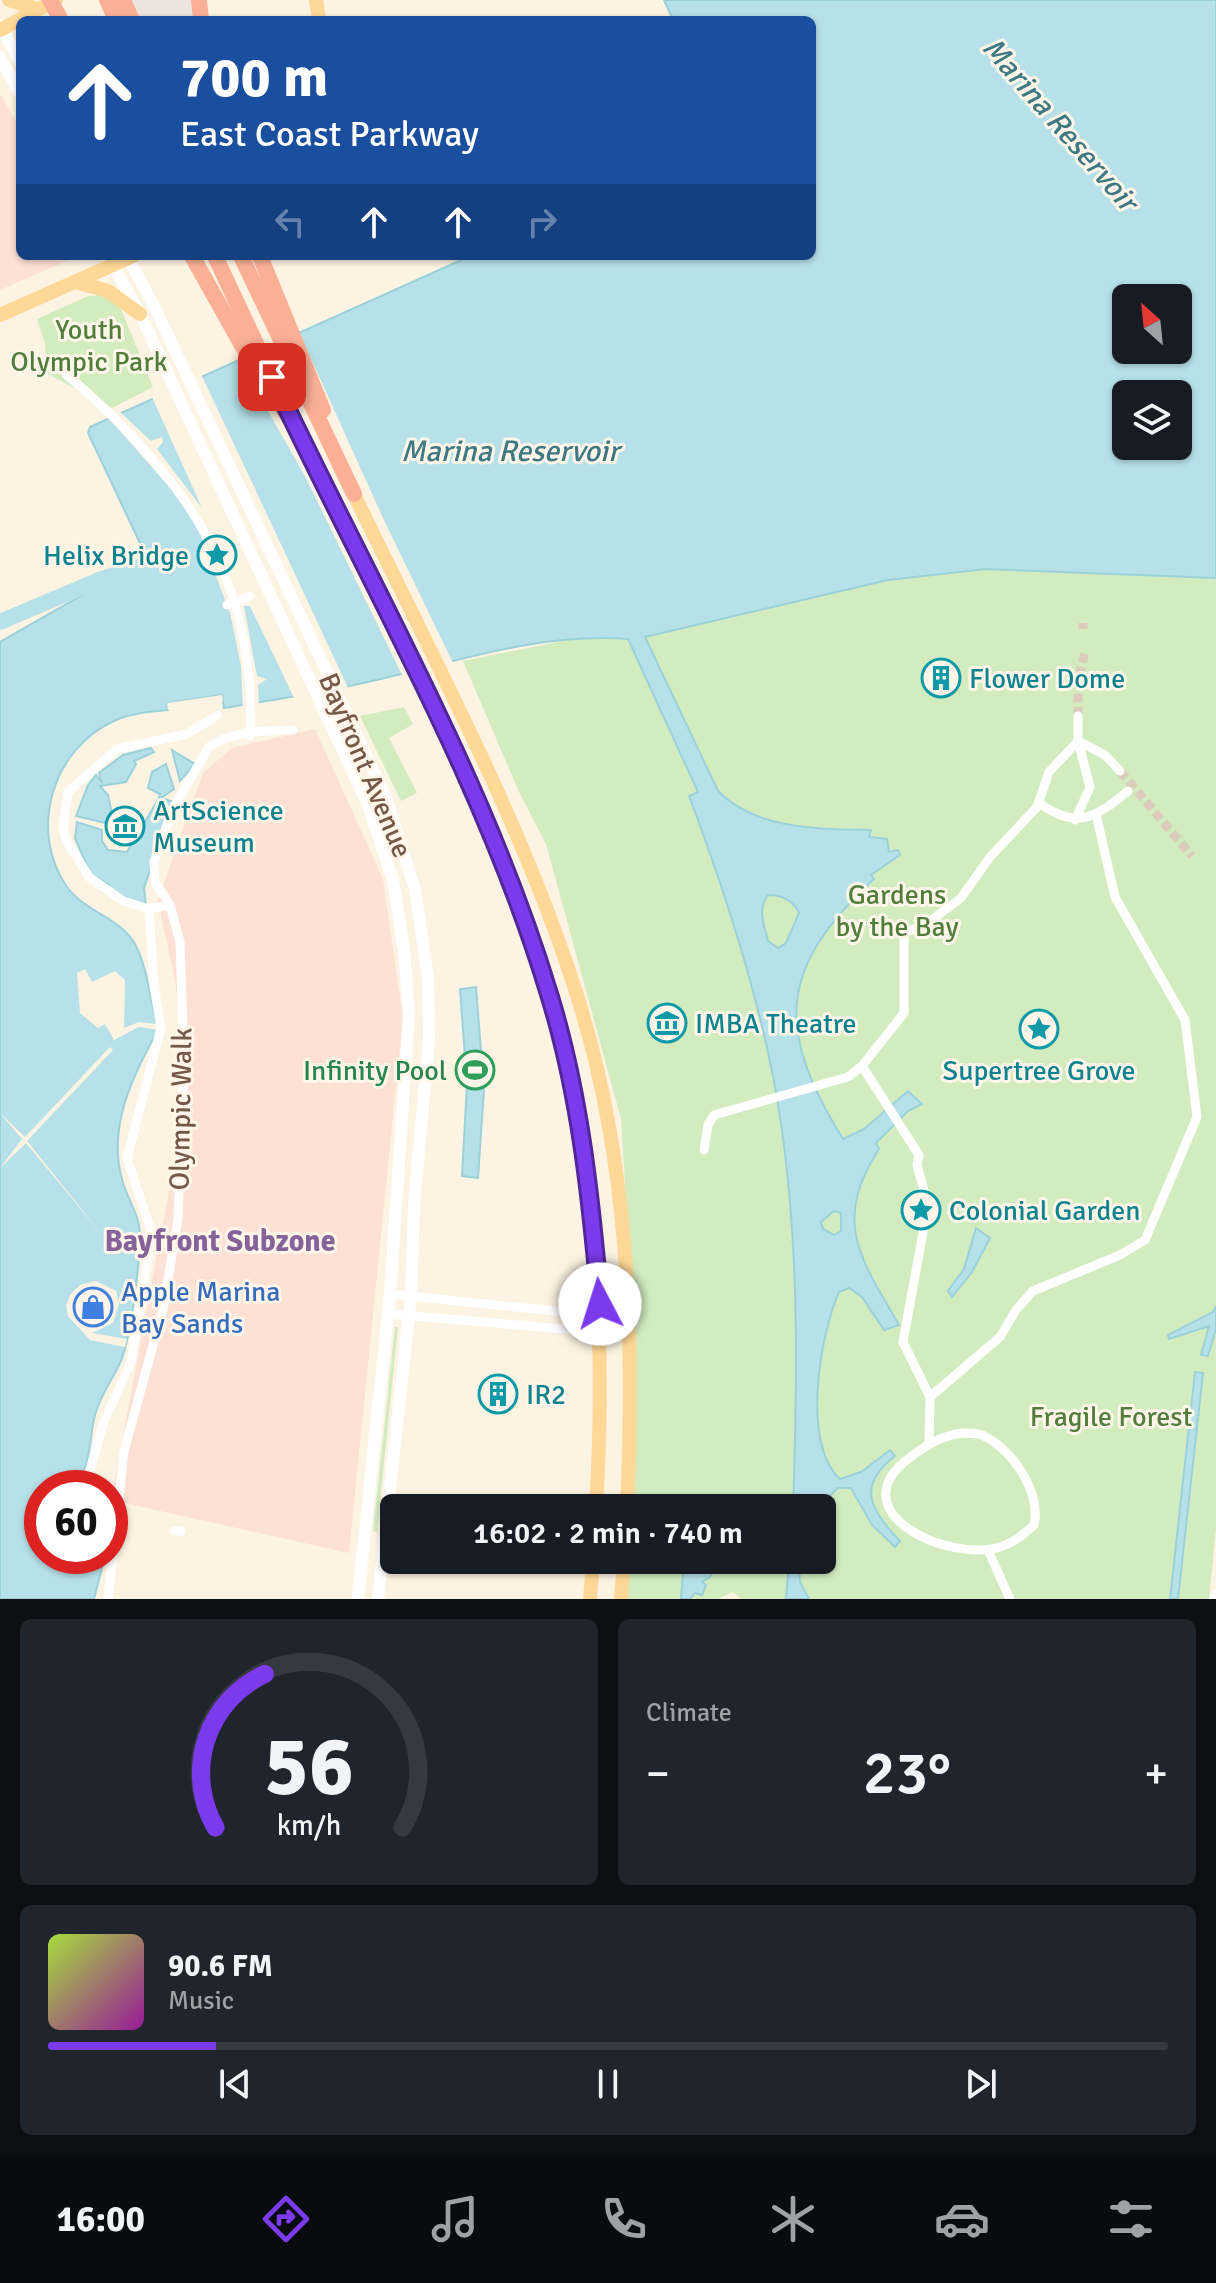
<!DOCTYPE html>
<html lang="en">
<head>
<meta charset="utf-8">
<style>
	:root { --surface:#171b24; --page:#20242c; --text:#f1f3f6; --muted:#9ea1a6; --line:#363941; --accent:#7c3aed }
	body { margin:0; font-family:Signika,sans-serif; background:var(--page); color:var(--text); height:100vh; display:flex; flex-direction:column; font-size:30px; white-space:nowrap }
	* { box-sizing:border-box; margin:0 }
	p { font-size:26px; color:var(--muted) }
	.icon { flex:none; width:44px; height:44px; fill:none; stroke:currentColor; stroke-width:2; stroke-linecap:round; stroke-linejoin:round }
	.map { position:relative; height:1599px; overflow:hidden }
	.details { display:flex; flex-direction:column; gap:20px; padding:20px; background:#0d0f14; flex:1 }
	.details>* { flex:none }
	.hud { position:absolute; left:16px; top:16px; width:800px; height:244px; border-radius:12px; box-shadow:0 2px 6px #0004; background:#1a4fa0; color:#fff; overflow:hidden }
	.needle { width:52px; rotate:333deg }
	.fabs { position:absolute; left:1112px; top:284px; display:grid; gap:16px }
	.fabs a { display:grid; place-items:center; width:80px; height:80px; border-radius:12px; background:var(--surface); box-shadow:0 2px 6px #0004; font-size:40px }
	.speed { position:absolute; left:24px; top:1470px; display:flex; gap:16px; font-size:40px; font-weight:700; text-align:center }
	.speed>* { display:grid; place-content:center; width:104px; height:104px; border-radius:50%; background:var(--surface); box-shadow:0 2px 6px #0004; line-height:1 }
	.speed .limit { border:12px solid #d22; background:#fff; color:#111 }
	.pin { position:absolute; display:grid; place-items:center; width:68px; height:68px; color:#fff; margin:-34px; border-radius:16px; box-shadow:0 4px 12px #0006 }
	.me { position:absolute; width:88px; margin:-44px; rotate:355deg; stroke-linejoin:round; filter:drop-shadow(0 0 6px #0008) }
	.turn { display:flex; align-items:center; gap:28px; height:168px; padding:0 32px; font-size:36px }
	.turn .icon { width:104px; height:104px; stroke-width:2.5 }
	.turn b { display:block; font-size:56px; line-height:68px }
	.lanes { display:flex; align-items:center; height:76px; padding:0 32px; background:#0003; justify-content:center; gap:40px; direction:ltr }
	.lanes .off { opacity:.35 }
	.big { font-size:60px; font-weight:600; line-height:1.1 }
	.details .widget { flex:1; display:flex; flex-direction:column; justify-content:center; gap:12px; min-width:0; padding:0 28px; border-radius:12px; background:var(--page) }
	.details .dial { align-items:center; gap:0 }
	.dial svg { height:208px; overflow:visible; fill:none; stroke:var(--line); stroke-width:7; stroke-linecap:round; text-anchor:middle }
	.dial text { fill:var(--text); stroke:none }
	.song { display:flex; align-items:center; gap:24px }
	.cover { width:96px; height:96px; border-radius:12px; background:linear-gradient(135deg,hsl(80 70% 55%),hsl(300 70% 35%)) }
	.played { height:8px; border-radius:4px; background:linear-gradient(90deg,var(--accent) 15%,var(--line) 15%) }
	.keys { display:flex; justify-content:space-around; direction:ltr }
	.heat { display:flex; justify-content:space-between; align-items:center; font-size:44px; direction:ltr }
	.details .tiles { flex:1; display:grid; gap:20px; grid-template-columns:1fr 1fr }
	.widget:last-child { grid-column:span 2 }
	.trip { position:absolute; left:380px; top:1494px; width:456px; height:80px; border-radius:12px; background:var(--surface); box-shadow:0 2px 6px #0004; font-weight:600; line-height:80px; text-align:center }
	.tabs { display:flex; height:128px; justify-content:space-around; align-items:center; background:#090b0e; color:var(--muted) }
	.tabs .icon { width:56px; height:56px }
	.tabs .selected { color:var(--accent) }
	.tabs b { font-size:36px; color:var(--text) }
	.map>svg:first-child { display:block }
	.commercial { fill:#fee1d5 }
	.industrial { fill:#ece4dd }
	.green { fill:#d2ecc0 }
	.water { fill:#b6e1e8; stroke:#9bd1da; stroke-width:2; fill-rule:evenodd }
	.pier { fill:#fdf3e2 }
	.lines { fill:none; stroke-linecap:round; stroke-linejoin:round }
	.river { stroke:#b6e1e8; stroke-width:16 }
	.street-tunnel { stroke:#dbccbb; stroke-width:9; stroke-dasharray:9 4.5; stroke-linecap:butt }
	.street { stroke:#fff; stroke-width:9 }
	.secondary { stroke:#fff; stroke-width:12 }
	.primary { stroke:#ffd897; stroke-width:14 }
	.highway { stroke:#fbb095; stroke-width:16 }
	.route-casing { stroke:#51269a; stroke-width:20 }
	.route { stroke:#7c3aed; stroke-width:14 }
	.labels { text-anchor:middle; stroke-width:6; stroke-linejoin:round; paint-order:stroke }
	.park-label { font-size:28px; fill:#517d3e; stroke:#fff6e9 }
	.culture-label { font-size:28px; fill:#0d838f; stroke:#fff6e9; text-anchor:start }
	.street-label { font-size:28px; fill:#765847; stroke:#fff6e9 }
	.leisure-label { font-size:28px; fill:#27864d; stroke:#fff6e9; text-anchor:end }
	.shop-label { font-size:28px; fill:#366cbe; stroke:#fff6e9; text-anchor:start }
	.water-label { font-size:30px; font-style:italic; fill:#3d7884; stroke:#fff6e9 }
	.neighbourhood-label { font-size:30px; font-weight:bold; fill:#87629a; stroke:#fff6e9 }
</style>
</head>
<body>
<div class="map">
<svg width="1216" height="1599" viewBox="0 0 1216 1599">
	<rect width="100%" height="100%" fill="#fdf3e2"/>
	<g class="commercial">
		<path d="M0,94L20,128V256H78L0,290Z"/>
		<path d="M315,729L383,879L403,1017L349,1553L111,1500L188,1089L175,981L158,900L203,773L232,748Z"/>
	</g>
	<path class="industrial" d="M113,0H204L206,20H122Z"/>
	<g class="green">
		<path d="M103,295L121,309L153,387L112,408L46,373L45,343L37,319L88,296Z"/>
		<path d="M986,569L1216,578V1528L1209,1599H741L733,1592L718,1599H624L627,1560H822V1508H629L635,1347L621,1119L546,844L519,792L463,661L588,636L628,639L888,580Z"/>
		<path d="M404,707L413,724L389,738L417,793L401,801L360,716Z"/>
		<path d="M395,1327H398L377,1532L373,1531Z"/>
	</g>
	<g class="water">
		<path d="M664,0H1216V578L986,569L888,580L645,637L718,791C756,830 819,829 871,830L869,837L887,839L889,852L898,850L900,855L871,875L874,879C777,969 776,1030 843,1139L864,1129L908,1091L922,1104L908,1111L876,1143L879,1149C832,1222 860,1257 899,1325L884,1330L862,1297L849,1288L839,1292C820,1335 801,1443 840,1479L861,1472L890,1450L895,1456C856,1486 870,1510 900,1541L895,1547L872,1525L851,1488H838L817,1508H793C798,1365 800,1217 773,1076C754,981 723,886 689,796L698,792L628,639C537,632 450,664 363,683C317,694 270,700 224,708L222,695L167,703L168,710C150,712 130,713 114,721C52,749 28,831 67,887C86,913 121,917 136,946C149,972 149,1001 159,1028C133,1075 106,1128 123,1183C128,1200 140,1216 140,1235C140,1262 131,1336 121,1361C113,1379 100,1395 95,1415C88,1441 93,1470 70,1488H42V1556H105L94,1599H0V642L147,558L88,433L90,427L470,256H812V20H673ZM1126,298H1178V350H1126ZM1126,394H1178V446H1126ZM768,895C782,895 794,901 799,913L786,943L778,948L768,941C764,925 757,909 768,895ZM834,1211L841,1213V1231L834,1235L823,1229L821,1222Z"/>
		<path d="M151,748L154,752L134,761L136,764L126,782L100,786L108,795L113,818L105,823L76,816L88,785L96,775L102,783L99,773L123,755Z"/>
		<path d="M172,750L195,764L180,781Z"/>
		<path d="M166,764L174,789L161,798L174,802L144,888L146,905L128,901L107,889L109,885L90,873L75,838L77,822L102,830V841L108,850L127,852L159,798L160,794L148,788L152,772Z"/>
		<path d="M476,987L484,1089L478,1178L462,1176L467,1084L460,989Z"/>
		<path d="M976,1228L990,1238L972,1272L952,1297L948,1291L964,1269Z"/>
		<path d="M1216,1306V1329L1208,1356L1201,1355L1209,1326L1169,1339L1168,1335L1213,1312Z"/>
		<path d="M1195,1372L1203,1373L1178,1599H1170Z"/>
		<path d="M684,1560H719L710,1577L702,1582L706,1585L702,1595L695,1593L690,1599H681Z"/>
		<path d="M789,1560H799L800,1582L809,1599H786Z"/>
	</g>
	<g class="pier">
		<path d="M298,330L383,518L453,663L403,677L306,478L238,358Z"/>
		<path d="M201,374L294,572L349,690L295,700L250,606H244L257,676L267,679L258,685L259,706L243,709L241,666L230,613L199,531L179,498L106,415L118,410L151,441L162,437L163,442L157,449L202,508L151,395Z"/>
		<path d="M222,695L223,701L168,710L167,703Z"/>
		<path d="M85,969L92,982L115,971L125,980L124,1028L139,1022L157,1024L158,1030L139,1027L114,1040L105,1024L98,1028L80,1013L77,973Z"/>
		<path d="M110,1047L113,1050L27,1141L103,1236L26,1143L0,1168L22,1139L0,1113L25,1137Z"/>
		<path d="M96,1281L116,1291L119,1304L113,1323L92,1333L127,1339L125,1347L90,1340L68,1316L66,1306L70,1295L80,1285Z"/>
	</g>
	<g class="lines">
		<path class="river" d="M0,622L99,580L143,565"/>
		<g class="street-tunnel">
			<path d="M1083,623V629"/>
			<path d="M1078,716V682L1085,652"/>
			<path d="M1120,771L1192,856"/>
		</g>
		<g class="street">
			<path d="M66,374C182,473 258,577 250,736"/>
			<path d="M227,605L250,596"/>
			<path d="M1078,741L1105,755L1120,771"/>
			<path d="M1039,803C1077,830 1095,818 1128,791"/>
			<path d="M1075,820L1090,787L1078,741V716"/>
			<path d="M170,905L149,909L123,901L89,877L66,840L63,826L68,792L117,749L187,734L218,715"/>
			<path d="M704,1150L708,1125L714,1115L848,1077L862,1066"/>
			<path d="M390,1294L573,1313L599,1304"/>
			<path d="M388,1314L600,1332L614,1324L627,1303"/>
			<path d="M930,1397L1000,1337L1016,1310L1033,1291L1120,1255L1145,1240L1197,1117L1185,1020L1115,897L1096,814"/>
			<path d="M962,1433C970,1433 980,1433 986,1437C1015,1453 1041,1493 1034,1525C1025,1533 1015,1542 1003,1546C950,1565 834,1511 912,1456C928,1444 942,1436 962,1433Z"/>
			<path d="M929,1444L930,1397L903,1342L928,1205L917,1165L919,1155L862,1066L904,1013V933L925,925L961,898L990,857L1037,807L1049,772L1078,741"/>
			<path d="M92,1488L89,1474L103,1424L131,1362L152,1234L127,1158L161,1028L154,986L149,909"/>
			<path d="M174,1531H181"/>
			<path d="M988,1550L1010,1599"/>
			<path d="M108,1599L124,1451L163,1309L178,1219L184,1061L180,942L170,905L155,882L154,862L172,810L209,747C232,730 265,731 293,730"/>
		</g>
		<g class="secondary">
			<path d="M0,25L20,62"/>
			<path d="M0,57L20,94"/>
			<path d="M108,256L140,314L367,803L393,880L404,950L409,1014L390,1294L358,1599"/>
			<path d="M127,256L154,306L385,795L415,889L428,978L429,1040L414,1205L411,1296L378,1599"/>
			<path d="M1216,1599V1595"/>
		</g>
		<g class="primary">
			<path d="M9,0L37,9"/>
			<path d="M316,0L319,20"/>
			<path d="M0,30L56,0"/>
			<path d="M75,282L108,291L140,314"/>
			<path d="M0,315L133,256"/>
			<path d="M297,430C388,614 488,796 549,993C563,1039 571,1087 579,1134C600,1264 604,1377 596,1508"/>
			<path d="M354,494C431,655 519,816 574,986C629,1153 635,1334 627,1508"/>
			<path d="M590,1599L593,1560"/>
			<path d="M621,1599L624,1560"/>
		</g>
		<g class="highway">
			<path d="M50,0L61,20"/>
			<path d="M107,0L116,20"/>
			<path d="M123,0L132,20"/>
			<path d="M199,0L201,20"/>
			<path d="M192,256L243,347L297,430"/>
			<path d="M215,256L272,378"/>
			<path d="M241,256L354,494"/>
			<path d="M260,256L323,410"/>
		</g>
	</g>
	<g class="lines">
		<defs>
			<path id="route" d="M272,377C367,580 484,778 549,994C580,1093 591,1201 600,1304"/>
		</defs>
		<use href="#route" class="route-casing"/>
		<use href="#route" class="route"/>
	</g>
	<defs>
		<symbol id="sight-ring" viewBox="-11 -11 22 22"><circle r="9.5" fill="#fff6e9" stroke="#0f9aa8" stroke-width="1.5"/><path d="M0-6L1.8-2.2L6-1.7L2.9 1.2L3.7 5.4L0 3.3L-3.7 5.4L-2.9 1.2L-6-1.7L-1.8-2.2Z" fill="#0f9aa8"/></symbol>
		<symbol id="building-ring" viewBox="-11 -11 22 22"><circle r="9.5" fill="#fff6e9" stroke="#0f9aa8" stroke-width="1.5"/><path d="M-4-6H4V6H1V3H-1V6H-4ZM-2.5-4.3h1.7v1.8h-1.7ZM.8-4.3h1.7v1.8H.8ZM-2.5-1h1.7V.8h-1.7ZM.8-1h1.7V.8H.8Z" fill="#0f9aa8"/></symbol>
		<symbol id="museum-ring" viewBox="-11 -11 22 22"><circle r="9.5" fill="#fff6e9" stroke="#0f9aa8" stroke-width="1.5"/><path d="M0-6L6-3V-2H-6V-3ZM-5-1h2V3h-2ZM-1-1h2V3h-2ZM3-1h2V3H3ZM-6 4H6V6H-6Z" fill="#0f9aa8"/></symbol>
		<symbol id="stadium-ring" viewBox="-11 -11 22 22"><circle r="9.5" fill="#fff6e9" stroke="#2e9e5b" stroke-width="1.5"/><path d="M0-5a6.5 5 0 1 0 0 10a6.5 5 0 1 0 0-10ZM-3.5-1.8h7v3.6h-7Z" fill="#2e9e5b"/></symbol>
		<symbol id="shop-ring" viewBox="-11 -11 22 22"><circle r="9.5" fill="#fff6e9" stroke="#3f7fe0" stroke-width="1.5"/><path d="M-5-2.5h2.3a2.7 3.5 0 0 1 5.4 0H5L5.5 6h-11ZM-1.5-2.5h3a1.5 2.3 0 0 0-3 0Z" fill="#3f7fe0"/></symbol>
	</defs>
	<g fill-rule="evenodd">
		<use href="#sight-ring" x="195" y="533" width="44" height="44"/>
		<use href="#building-ring" x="919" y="656" width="44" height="44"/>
		<use href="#museum-ring" x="103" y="804" width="44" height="44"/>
		<use href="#museum-ring" x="645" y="1001" width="44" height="44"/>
		<use href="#sight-ring" x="1017" y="1007" width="44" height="44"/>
		<use href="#stadium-ring" x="453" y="1048" width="44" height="44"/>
		<use href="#sight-ring" x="899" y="1188" width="44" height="44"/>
		<use href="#shop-ring" x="71" y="1285" width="44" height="44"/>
		<use href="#building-ring" x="476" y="1372" width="44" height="44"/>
	</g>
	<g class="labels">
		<g class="park-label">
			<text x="89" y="339">Youth<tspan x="89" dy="32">Olympic Park</tspan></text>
			<text x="897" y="904">Gardens<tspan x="897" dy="32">by the Bay</tspan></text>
			<text x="1111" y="1426">Fragile Forest</text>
		</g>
		<g class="culture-label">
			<text x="189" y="565" text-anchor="end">Helix Bridge</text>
			<text x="969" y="688">Flower Dome</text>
			<text x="153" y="820">ArtScience<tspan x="153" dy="32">Museum</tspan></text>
			<text x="695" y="1033">IMBA Theatre</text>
			<text x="1039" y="1080" text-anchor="middle">Supertree Grove</text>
			<text x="949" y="1220">Colonial Garden</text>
			<text x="526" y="1404">IR2</text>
		</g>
		<g class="street-label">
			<text transform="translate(366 765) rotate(67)" y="10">Bayfront Avenue</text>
			<text transform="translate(180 1109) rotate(-89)" y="10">Olympic Walk</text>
		</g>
		<g class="leisure-label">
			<text x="447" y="1080">Infinity Pool</text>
		</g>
		<g class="shop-label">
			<text x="121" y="1301">Apple Marina<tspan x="121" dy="32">Bay Sands</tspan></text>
		</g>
		<g class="water-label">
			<text transform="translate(1060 124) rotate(49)" y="10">Marina Reservoir</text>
			<text x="510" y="461">Marina Reservoir</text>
		</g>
		<g class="neighbourhood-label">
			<text x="220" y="1251">Bayfront Subzone</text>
		</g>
	</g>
</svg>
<div class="fabs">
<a><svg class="needle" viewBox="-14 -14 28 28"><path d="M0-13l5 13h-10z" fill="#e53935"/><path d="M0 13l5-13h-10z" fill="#9ea1a6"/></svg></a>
<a><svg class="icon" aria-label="layers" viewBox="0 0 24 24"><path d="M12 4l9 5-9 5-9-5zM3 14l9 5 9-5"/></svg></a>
</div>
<div class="speed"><div class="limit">60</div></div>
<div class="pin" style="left:272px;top:377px;background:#d93025"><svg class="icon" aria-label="arrive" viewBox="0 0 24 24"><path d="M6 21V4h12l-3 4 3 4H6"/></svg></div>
<svg class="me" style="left:600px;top:1304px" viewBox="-20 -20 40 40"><circle r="19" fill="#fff"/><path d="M0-13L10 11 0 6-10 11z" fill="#7c3aed"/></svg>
<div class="trip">16:02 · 2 min · 740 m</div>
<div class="hud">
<div class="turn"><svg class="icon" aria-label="ahead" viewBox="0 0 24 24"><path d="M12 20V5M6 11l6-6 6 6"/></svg><div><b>700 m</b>East Coast Parkway</div></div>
<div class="lanes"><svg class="icon off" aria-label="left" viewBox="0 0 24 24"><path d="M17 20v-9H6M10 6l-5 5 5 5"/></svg><svg class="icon" aria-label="ahead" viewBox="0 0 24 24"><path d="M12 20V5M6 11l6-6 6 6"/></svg><svg class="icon" aria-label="ahead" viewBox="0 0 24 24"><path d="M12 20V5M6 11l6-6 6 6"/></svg><svg class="icon off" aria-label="right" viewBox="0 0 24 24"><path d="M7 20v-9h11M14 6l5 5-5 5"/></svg></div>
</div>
</div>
<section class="details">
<div class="tiles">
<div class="widget dial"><svg viewBox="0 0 100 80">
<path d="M14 69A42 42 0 1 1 86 69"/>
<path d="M14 69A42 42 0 0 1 33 10" stroke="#7c3aed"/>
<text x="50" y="56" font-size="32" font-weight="700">56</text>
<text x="50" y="72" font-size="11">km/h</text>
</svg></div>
<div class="widget"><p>Climate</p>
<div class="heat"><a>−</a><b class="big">23°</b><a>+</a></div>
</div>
<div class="widget">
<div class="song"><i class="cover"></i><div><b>90.6 FM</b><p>Music</p></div></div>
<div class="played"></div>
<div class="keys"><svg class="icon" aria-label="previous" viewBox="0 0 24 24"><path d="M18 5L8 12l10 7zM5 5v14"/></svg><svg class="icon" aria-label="pause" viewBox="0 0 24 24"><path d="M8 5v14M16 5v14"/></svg><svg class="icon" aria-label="next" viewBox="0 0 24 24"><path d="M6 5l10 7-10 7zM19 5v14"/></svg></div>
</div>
</div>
</section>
<nav class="tabs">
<b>16:00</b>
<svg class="icon selected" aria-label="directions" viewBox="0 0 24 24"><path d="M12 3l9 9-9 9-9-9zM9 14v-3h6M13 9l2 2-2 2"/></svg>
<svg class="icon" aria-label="music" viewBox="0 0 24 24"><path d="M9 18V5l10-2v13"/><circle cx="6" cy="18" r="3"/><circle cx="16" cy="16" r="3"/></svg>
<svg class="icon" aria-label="phone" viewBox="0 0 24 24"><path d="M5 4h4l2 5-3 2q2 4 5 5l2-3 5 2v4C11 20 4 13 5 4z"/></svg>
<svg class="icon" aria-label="climate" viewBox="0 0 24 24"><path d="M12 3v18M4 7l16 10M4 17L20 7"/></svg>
<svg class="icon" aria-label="car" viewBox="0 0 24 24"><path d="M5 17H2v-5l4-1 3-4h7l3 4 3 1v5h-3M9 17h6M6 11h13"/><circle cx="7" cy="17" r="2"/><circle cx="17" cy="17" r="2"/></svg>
<svg class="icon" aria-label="filters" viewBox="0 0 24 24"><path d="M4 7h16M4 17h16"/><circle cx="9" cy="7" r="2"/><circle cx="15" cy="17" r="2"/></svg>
</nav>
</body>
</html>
